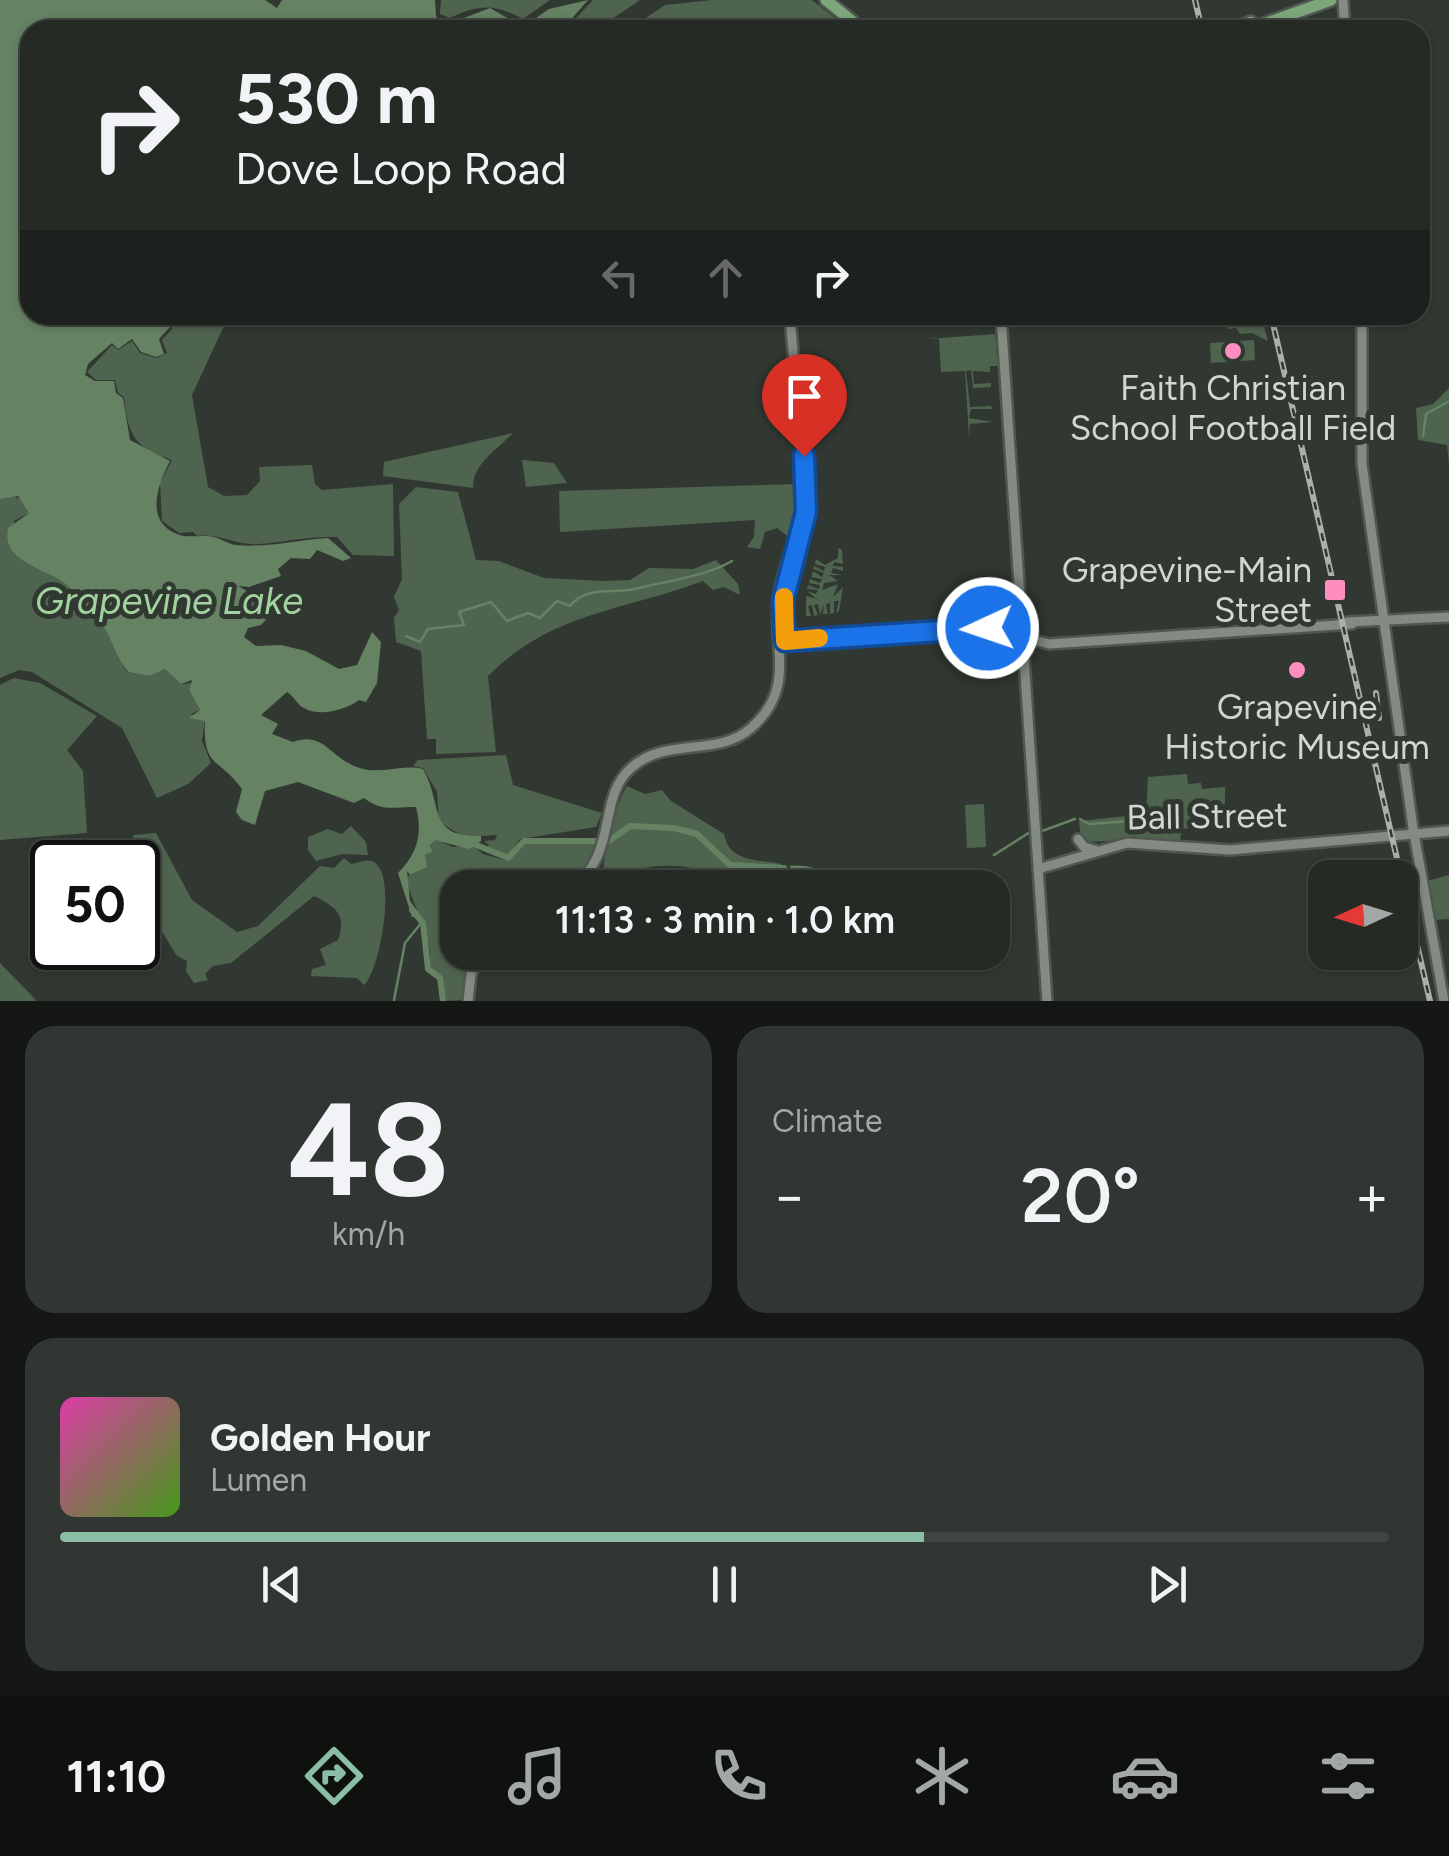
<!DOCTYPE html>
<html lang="en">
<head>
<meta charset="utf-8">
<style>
	:root { --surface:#252a25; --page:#313632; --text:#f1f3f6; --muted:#a3a7a7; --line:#424642; --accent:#8abfa5 }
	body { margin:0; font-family:Figtree,sans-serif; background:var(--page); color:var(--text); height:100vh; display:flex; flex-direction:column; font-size:38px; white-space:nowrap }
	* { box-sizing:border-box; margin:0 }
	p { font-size:32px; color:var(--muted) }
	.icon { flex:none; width:55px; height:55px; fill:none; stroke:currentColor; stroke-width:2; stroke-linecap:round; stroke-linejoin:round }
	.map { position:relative; height:1001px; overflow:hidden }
	.side { display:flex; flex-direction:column; gap:25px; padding:25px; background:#141714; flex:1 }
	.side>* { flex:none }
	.hud { position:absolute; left:20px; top:20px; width:1410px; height:305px; border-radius:30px; box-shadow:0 2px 8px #0004,0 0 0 2px var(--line); background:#252a25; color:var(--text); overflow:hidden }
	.needle { width:65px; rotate:266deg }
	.fabs { position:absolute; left:1308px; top:860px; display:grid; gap:20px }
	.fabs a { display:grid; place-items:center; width:110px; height:110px; border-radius:20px; background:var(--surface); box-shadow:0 2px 8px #0004,0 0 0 2px var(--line); font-size:50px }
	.speed { position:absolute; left:30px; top:840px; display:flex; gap:20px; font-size:50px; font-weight:700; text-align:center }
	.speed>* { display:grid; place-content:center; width:130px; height:130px; border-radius:50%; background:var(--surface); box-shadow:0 2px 8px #0004,0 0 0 2px var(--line); line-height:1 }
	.speed .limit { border:5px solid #111; border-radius:15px; background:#fff; color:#111 }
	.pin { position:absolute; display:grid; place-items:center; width:85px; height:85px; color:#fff; margin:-102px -42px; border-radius:50% 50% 50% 0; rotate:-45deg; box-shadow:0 0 10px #0007 }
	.pin .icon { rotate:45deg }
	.me { position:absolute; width:110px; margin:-55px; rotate:267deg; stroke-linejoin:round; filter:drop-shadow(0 0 8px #0008) }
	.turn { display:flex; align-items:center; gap:35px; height:210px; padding:0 50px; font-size:45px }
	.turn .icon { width:130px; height:130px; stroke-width:2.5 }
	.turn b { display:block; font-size:70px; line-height:85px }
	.lanes { display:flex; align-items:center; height:95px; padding:0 50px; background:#0003; justify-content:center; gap:50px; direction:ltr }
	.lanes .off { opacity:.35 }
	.big { font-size:75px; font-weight:600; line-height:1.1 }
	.side .tile { flex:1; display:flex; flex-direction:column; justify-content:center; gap:15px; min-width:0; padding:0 35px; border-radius:30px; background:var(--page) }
	.side .dial { align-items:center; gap:0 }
	.dial b { font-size:130px; line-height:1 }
	.song { display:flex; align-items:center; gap:30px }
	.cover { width:120px; height:120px; border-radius:15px; background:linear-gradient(135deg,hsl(320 70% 55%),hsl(100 70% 35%)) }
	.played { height:10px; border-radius:5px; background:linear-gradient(90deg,var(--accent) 65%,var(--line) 65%) }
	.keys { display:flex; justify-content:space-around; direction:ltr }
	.heat { display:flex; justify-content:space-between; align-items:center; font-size:55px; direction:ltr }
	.side .tiles { flex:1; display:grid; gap:25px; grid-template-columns:1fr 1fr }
	.tile:last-child { grid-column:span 2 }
	.trip { position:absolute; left:440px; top:870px; width:570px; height:100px; border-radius:30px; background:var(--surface); box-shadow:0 2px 8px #0004,0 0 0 2px var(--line); font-weight:600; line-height:100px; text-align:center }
	.tabs { display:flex; height:160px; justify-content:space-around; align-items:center; background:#0f110f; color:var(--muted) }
	.tabs .icon { width:70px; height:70px }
	.tabs .current { color:var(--accent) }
	.tabs b { font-size:45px; color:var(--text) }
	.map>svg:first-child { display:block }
	.green { fill:#4f644e }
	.water { fill:#658263 }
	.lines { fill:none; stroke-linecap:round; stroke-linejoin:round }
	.stream { stroke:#658263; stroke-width:2.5 }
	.river { stroke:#658263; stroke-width:6 }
	.secondary-casing { stroke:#505650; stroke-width:14 }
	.primary-casing { stroke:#505650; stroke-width:16 }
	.secondary { stroke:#848b83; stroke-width:9 }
	.primary { stroke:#7da67b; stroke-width:11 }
	.rail-casing { stroke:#abb0ab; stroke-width:6 }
	.rail { stroke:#313831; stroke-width:2.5; stroke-dasharray:8; stroke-linecap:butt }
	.route-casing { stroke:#114b97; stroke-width:25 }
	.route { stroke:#1a73e8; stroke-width:18 }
	.slow { stroke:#f59e0b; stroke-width:18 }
	.poi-dot { fill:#fd8ebf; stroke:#313831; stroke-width:4 }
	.labels { text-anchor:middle; stroke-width:10; stroke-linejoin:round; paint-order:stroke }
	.poi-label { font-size:35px; fill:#d1d6d1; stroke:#313831 }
	.street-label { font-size:35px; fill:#d1d6d1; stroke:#313831 }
	.water-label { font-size:38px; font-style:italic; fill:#a2d29f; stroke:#313831 }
</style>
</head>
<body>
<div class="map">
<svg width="1449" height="1001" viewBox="0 0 1449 1001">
	<rect width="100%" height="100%" fill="#313831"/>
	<g class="green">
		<path d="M441,0H550L523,19C494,4 480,4 450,18L440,14Z"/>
		<path d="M593,0H640L609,21L565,30Z"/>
		<path d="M712,0H812L850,30H628L665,5Z"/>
		<path d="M170,315H229L192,395L208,487L224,496L247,495L260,481L259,467L312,465L315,484L322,490L393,484L394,556L353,555L337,537C309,536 285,542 259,544C237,546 219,533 197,536L193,532L179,533L162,521L160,483L172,460C134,447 128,436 124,397L118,393L115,380H96L87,372L112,345L118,350L132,341L140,353L156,358L167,353L162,340L172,329Z"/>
		<path d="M1225,315H1261L1268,341L1252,333L1240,334L1236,328L1228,329Z"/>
		<path d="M995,334L998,366H990V372L973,371L974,384L991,383V387L973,388L971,370L966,371L970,407L991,406L992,409H971L969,418L993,422L970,424L969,437L965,371L941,372L939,339H928Z"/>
		<path d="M1254,340L1255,360L1211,363L1210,343Z"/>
		<path d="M1449,388V465L1447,445L1418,440L1416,408L1433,404Z"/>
		<path d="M513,433C499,448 472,464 473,488L383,476L384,462Z"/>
		<path d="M522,460L554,463L567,483L526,487Z"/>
		<path d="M797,484L800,500L791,539L777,528L765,532L760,549L747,547L754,537L755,520L560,532L559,491Z"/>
		<path d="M416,487L458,492L476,560L499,561L544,578L605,581L630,580L649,568L693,569L716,560L738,584L740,595L724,587L713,590L703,581C624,611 553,611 488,676L496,752L436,754V739H427L421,651L396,642L394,618L399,610L394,597L402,579L399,504Z"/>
		<path d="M10,495L24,500L29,513L14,521L17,555C32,570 55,569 69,582C78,590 71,602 76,612C84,617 93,617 100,620C107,624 119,661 127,672L150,676L165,669L181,684L194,683L189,690L200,710L191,714L205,720L202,741L211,763L188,784L157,798L122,728L32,672L19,670L0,678V499Z"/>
		<path d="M838,548L842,550L843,564L834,562L833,566L843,567V571L833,568L831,573L843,575H829L838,581L824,583L822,590L838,584L833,597L843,587L839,611L836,613L839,601H834V613L830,614V603L826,604L828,614H823L824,604L820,615L818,604L814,605L818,615L814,616L812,605L808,606L811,616H806V596L817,599L807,591L816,594L818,590L807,589L808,585L819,589L820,585L809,583L810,579L820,583L822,579L811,577L813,571L822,577L824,573L813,569L814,566L824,571L825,567L815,564L816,559L825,565L838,558Z"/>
		<path d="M14,678L40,683L97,716L67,750L83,771L87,833L0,840V685Z"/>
		<path d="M506,755L513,785L602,813L596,827L520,839L507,856L485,850L489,845L484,841L495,840L497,835L464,837L439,822L437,792L423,768L413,766L418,760Z"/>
		<path d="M1187,774L1188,784L1201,783L1202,789L1225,787V804L1215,805L1198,818V827L1182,829L1179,844L1132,840L1081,842L1079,821L1146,814L1148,777Z"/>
		<path d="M627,786L645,794L662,790L671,801L724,834C729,863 759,859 781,864V872L765,887H758C713,874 682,858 636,870L632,881L604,887C599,865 615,806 627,786Z"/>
		<path d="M984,804L986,847L967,848L965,805Z"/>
		<path d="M351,826L366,842L368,855L342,854L316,861L308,850V837L328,829L342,834Z"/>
		<path d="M156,833L192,900L237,932L258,926L320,866L334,868L344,858L351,864C358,863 366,859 372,861C399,872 379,973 364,985L357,978L311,976L312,969L326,965L320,949L338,940C347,915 336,907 314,896L231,963L213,966L205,974L208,980L194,983L186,971L187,961L177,956L156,922L138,907L133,835Z"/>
		<path d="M435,839L453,847L471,844L483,854L508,861L527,842L600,843L587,868L566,887L458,888V952L476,953L464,1000L444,1001L441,976L429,969C435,935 412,908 406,877L418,871L425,855L433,852L430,847Z"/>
		<path d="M1449,875V919L1433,920L1427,881Z"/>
		<path d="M0,963L37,1001H0Z"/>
	</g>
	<path class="water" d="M0,0H265L277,8L282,0H435L436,16L443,26L490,8L523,27L549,9L588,0L562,30H30V315H166L170,327L159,339L164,354L156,357L141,352L132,339L118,349L112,343L88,364L85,375L95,381H114L116,393L123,398L130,440L170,461C158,484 144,521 177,534C188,539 202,534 214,537C222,539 228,544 236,545C266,548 297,540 328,538L351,558L343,561L317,550L310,559L291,558L278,569L281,576L249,587L238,586L263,600L282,602L261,625L248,628L244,637L256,646L281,645L306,651L339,669L357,665L372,632L381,642L377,683L366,702L359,700C346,710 319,717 304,708C297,705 295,697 287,692L261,715L278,724L272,734L293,742C322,731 329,755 354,766C379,777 399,763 423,769C444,806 426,837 481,836V841L469,849L435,840L430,846L433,852L425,855L427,867L410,875L407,871L410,901L419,913L416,917H412L398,873C417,854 423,835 416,807C394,806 384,813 364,798L354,803L298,782L265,791L255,825L242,820L236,812L242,789C218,756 203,769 205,721L189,718L200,710L189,690L192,680L181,684L165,669L150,676L128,672C103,638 117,621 70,612L75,594C61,568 0,568 8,528L29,513L18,496L0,499Z"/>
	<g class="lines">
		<g class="stream">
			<path d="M1063,30H1067"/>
			<path d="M1423,436L1426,414L1449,401"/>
			<path d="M406,636L420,642L428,629L464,625L459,612L491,602L507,621L528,613L540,618L557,601L570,606C587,585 611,594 635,589C666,581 704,577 732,561"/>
			<path d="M1080,819L1089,824L1130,821"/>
			<path d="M1042,831L1075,819"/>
			<path d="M994,855L1030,832"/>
			<path d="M791,867C822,865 830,880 858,886C888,892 923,879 953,873"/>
			<path d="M394,1000L405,943L422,922"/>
		</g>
		<g class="river">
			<path d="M469,842L508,858L524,841H609L630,826L674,828L697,834L730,865L784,868"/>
			<path d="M412,910L423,923L428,969L440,978L443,1001"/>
		</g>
		<defs>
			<g id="secondary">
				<path d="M1343,0L1345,30"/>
				<path d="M1001,315L1047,1001"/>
				<path d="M1362,315V464L1413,828L1444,1001"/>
				<path d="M1347,622L1449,617"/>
				<path d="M781,642L989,628L1049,644L1352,624"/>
				<path d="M1078,839L1084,847L1095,850"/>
				<path d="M1038,869L1127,843L1230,850L1449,831"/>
				<path d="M573,888C619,851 597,798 631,768C666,736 717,758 751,728C795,690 774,651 778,601C781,568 799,538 802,505C806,443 794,377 790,315"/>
				<path d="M468,1001L471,974L481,952"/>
			</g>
			<g id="primary">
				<path d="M826,0L863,30"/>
				<path d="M1230,30L1251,22"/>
				<path d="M1247,30L1331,0"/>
			</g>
		</defs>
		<use href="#secondary" class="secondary-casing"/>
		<use href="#primary" class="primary-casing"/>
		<use href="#secondary" class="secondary"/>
		<use href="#primary" class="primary"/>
		<defs>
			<g id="rail">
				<path d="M1195,0L1202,30"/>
				<path d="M1271,315L1430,1001"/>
				<path d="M1376,693L1379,718"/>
			</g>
		</defs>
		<use href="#rail" class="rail-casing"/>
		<use href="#rail" class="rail"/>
	</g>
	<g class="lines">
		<defs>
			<path id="route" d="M804,456L806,512L783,601L785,641L988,628"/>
		</defs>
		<use href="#route" class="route-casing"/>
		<use href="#route" class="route"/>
		<path class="slow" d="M784,597L785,641L819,638"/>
	</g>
	<g class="poi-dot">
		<circle cx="1233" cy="351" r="10"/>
		<rect x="1323" y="578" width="24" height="24" rx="5"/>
		<circle cx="1297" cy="670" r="10"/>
	</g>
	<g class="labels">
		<g class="poi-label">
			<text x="1233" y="400">Faith Christian<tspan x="1233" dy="40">School Football Field</tspan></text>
			<text x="1312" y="582" text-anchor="end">Grapevine-Main<tspan x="1312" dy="40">Street</tspan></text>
			<text x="1297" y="719">Grapevine<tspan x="1297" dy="40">Historic Museum</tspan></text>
		</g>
		<g class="street-label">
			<text transform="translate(1207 816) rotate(-1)" y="12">Ball Street</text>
		</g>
		<g class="water-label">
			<text x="169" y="614">Grapevine Lake</text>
		</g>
	</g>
</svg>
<div class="fabs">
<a><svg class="needle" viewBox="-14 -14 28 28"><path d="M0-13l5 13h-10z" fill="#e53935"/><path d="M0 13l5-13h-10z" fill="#a3a7a7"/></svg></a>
</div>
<div class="speed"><div class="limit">50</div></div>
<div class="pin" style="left:804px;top:456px;background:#d93025"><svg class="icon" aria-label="arrive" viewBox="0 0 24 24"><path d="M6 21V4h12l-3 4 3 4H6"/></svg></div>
<svg class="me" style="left:988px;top:628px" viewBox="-20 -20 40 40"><circle r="17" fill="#1a73e8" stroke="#fff" stroke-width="3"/><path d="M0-11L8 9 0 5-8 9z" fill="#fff"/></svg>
<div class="trip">11:13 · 3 min · 1.0 km</div>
<div class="hud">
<div class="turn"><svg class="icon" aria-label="right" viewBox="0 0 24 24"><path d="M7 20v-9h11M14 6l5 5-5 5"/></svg><div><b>530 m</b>Dove Loop Road</div></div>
<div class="lanes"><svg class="icon off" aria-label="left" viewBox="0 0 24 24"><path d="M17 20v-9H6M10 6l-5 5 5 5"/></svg><svg class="icon off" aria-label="ahead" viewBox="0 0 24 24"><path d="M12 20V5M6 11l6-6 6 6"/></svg><svg class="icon" aria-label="right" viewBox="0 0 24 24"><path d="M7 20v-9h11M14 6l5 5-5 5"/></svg></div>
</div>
</div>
<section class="side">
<div class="tiles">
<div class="tile dial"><b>48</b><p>km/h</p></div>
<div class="tile"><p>Climate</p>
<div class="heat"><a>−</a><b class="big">20°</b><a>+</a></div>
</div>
<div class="tile">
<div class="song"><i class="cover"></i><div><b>Golden Hour</b><p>Lumen</p></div></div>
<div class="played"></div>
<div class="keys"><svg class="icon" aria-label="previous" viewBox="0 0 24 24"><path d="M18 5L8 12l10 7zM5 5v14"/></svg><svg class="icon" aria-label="pause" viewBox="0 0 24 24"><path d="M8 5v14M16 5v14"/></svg><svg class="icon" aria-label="next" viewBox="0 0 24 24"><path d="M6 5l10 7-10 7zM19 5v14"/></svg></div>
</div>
</div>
</section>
<nav class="tabs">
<b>11:10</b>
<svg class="icon current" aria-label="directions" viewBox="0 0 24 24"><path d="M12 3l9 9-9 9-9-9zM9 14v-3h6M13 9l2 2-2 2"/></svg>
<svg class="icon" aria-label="music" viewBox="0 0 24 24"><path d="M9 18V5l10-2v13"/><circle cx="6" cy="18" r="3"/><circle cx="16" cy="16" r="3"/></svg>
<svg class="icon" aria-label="phone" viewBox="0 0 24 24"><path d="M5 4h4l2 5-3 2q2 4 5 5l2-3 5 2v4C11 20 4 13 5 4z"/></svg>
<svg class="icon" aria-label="climate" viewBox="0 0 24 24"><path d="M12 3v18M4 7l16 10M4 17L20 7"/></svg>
<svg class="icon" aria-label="car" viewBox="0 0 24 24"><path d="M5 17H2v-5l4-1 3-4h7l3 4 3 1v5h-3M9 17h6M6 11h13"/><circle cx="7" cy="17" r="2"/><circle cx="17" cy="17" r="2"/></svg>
<svg class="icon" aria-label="filters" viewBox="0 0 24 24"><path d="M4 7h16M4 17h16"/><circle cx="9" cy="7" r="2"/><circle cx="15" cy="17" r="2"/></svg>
</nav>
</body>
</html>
